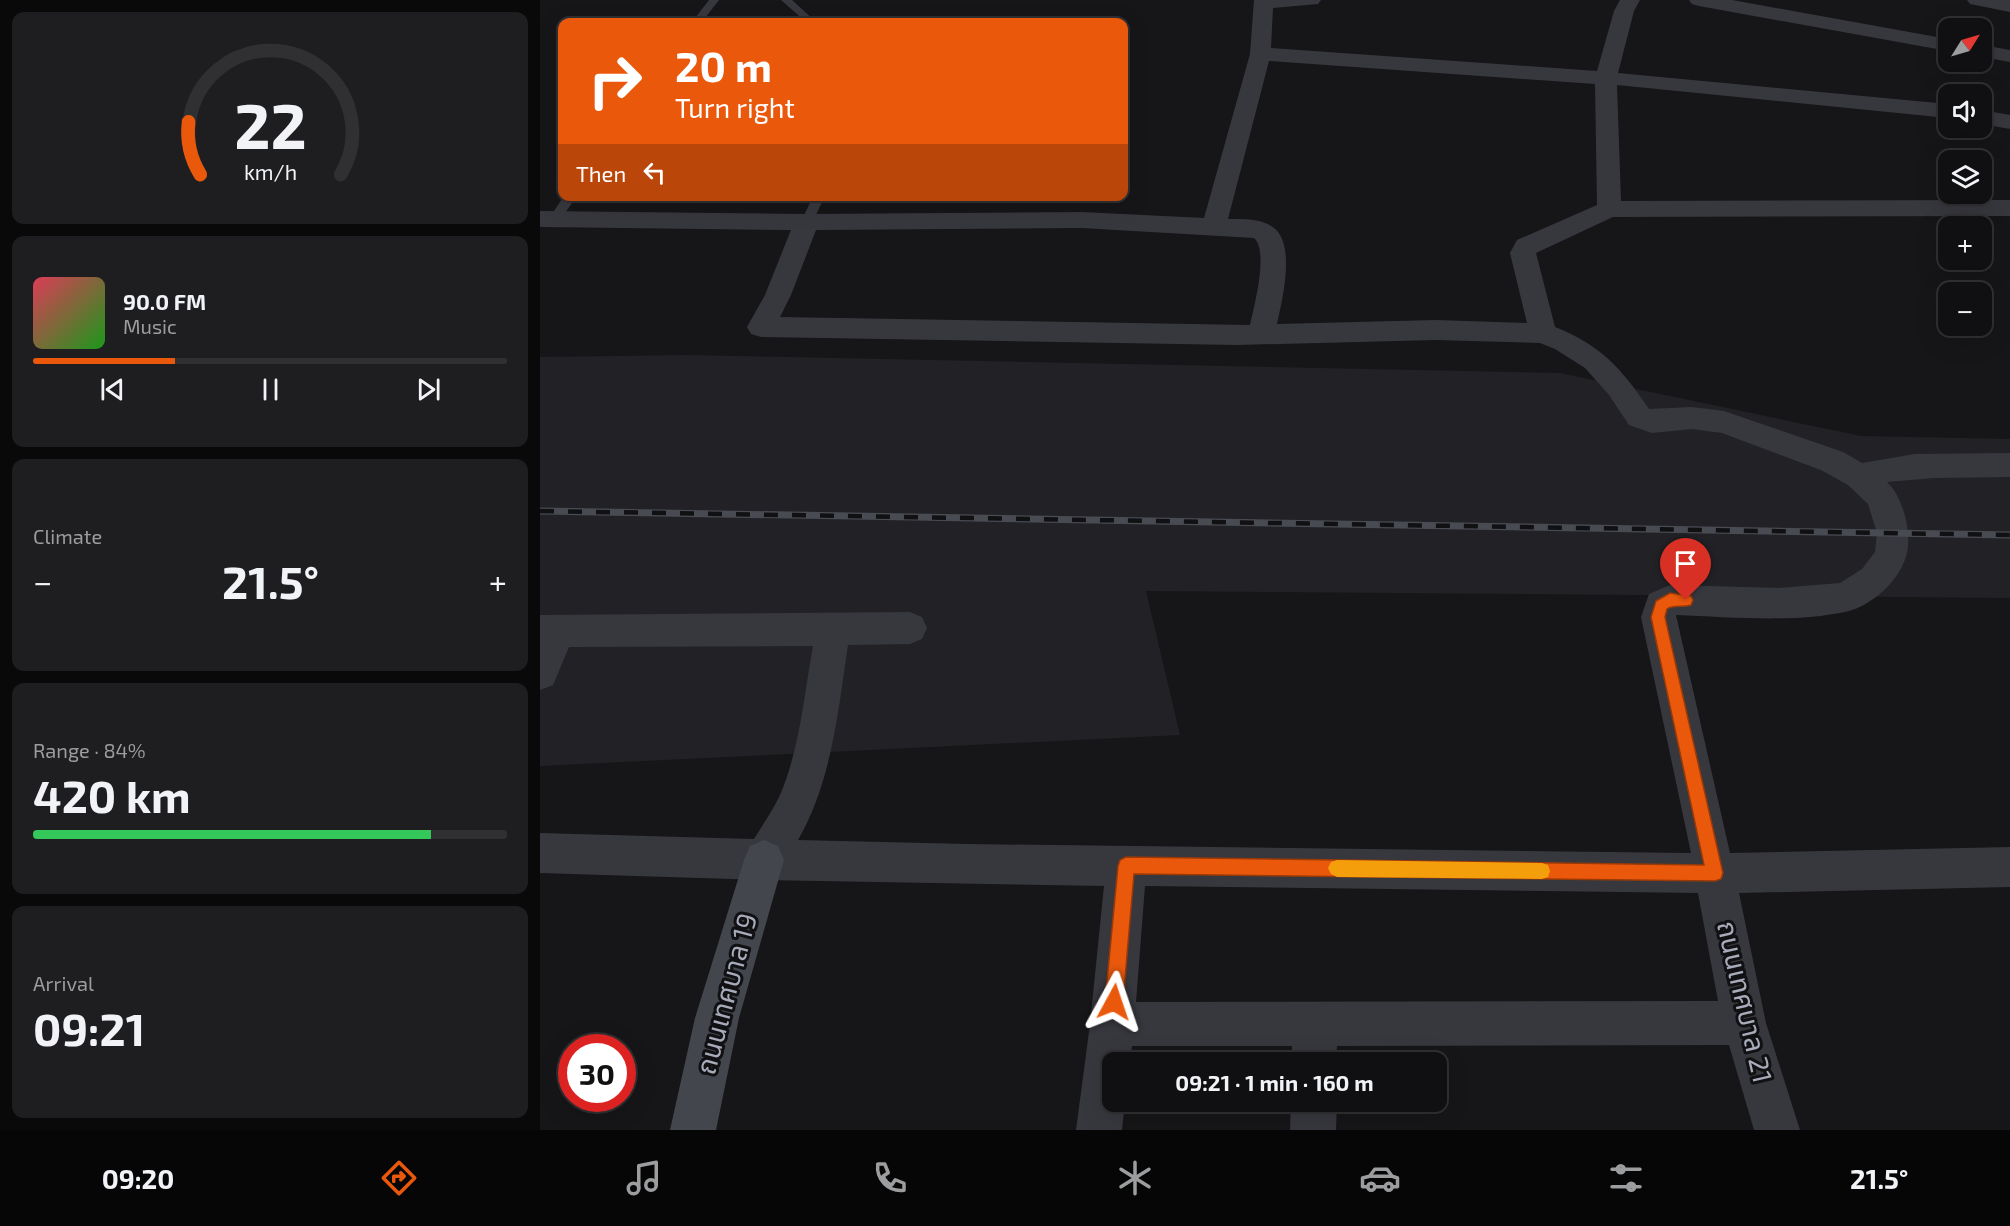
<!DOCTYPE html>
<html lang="en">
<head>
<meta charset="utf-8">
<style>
	:root { --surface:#101012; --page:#1e1e20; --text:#f1f3f6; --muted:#9c9d9f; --line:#303032; --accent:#ea580c }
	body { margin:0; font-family:"Exo 2","Noto Sans Thai",sans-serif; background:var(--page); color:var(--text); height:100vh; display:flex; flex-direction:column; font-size:22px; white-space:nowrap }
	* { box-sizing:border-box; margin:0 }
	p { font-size:20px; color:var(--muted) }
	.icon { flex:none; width:33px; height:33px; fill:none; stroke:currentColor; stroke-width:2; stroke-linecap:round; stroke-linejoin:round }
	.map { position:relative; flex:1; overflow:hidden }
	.details { display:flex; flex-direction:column; gap:12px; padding:12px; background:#09090a; width:540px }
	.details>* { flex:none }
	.top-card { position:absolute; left:18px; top:18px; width:570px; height:183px; border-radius:12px; box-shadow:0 6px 24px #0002,0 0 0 2px var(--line); background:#ea580c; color:#fff; overflow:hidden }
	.needle { width:39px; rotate:53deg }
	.tools { position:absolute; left:1398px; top:18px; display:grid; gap:12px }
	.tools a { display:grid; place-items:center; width:54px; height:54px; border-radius:12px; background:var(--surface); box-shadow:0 6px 24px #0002,0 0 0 2px var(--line); font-size:30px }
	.speed { position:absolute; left:18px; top:1034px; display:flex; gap:12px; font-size:30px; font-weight:700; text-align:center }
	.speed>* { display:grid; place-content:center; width:78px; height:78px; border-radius:50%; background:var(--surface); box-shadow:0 6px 24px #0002,0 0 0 2px var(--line); line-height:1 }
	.speed .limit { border:9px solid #d22; background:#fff; color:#111 }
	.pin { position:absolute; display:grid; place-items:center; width:51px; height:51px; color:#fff; margin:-62px -26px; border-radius:50% 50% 50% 0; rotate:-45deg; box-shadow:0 0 6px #0007 }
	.pin .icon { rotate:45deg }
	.me { position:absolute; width:66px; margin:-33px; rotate:5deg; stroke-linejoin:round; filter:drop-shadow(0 0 4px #0008) }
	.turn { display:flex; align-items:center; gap:21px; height:126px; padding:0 18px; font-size:27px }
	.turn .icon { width:78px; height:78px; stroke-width:2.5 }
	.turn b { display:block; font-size:42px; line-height:51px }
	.then { display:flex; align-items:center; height:57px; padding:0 18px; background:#0003; gap:12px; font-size:22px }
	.big { font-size:45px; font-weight:700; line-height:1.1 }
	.details .card { flex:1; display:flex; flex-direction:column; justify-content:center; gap:9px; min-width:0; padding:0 21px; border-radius:12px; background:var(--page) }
	.details .dial { align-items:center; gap:0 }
	.dial svg { height:156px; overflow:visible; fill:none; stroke:var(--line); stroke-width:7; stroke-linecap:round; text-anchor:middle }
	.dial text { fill:var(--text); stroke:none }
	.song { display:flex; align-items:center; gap:18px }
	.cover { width:72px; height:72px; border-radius:9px; background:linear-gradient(135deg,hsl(350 70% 55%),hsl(120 70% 35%)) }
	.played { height:6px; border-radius:3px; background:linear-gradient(90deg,var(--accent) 30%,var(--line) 30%) }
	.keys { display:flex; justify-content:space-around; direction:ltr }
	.heat { display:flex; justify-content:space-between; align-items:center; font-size:33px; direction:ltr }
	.charge { height:9px; border-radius:4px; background:linear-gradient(90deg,#34c759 84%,var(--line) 0) }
	.trip { position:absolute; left:562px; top:1052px; width:345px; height:60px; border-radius:12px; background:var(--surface); box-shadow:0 6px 24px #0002,0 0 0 2px var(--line); font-weight:700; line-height:60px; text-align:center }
	.menu { display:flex; height:96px; justify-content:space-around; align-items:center; background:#060607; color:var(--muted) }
	.menu .icon { width:42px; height:42px }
	.menu .current { color:var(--accent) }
	.menu b { font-size:27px; color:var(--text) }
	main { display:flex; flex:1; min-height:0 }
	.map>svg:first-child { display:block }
	.built { fill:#222226 }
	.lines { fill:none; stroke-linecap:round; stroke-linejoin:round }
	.lane { fill:#37373e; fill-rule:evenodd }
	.street { fill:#37373e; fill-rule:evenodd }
	.secondary { fill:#44464e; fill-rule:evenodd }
	.rail-casing { stroke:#494b53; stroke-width:7 }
	.rail { stroke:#111113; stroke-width:4.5; stroke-dasharray:14; stroke-linecap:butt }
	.route { fill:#ea580c; stroke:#983908; stroke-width:1.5 }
	.slow { fill:#f59e0b }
	.labels { text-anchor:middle; stroke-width:6; stroke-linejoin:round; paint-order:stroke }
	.near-street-label { font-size:27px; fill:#a7abba; stroke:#111113 }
</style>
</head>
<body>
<main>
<section class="details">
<div class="card dial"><svg viewBox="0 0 100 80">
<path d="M14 69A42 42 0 1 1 86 69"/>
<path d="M14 69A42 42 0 0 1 8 42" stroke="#ea580c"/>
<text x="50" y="56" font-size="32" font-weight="700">22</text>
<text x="50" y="72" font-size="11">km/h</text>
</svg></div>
<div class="card">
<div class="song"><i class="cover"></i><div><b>90.0 FM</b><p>Music</p></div></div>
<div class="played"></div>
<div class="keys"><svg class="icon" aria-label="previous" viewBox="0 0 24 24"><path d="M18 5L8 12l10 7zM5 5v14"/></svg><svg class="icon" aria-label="pause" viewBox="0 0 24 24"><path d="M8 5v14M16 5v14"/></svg><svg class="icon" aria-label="next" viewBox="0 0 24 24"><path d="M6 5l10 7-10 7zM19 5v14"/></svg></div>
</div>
<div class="card"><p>Climate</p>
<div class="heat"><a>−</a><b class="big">21.5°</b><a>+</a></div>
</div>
<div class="card"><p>Range · 84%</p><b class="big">420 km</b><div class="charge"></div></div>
<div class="card"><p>Arrival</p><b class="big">09:21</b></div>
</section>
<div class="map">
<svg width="1470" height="1130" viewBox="0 0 1470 1130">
	<rect width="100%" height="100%" fill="#161618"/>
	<path class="built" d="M147,355L1020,373L1321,436L1470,439V598L606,591L640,735L0,766V357Z"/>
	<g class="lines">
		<g class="lane">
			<path d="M169,0H179L162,22H152Z"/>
			<path d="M241,0H252L276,22H266Z"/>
			<path d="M24,196H37L18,223H10L8,220Z"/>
			<path d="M273,196H285L271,225H263L261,222Z"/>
		</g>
		<g class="street">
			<path d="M714,0H781L778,4L733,8L731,48L1057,71L1074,11L1080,0H1100L1094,11L1078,73L1408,104V118L1077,85L1081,201L1470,200V216L1073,217L996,253L1015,327C1062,346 1081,368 1109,409L1152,407L1184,411L1303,452L1322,463L1375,454L1470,453V477L1394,478L1347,482C1362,496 1370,526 1368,546C1366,575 1334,606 1305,612C1252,623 1190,617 1136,615L1190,853L1470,847V887L1199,893L1226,1023L1260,1130H1214L1189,1045L797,1046L796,1062H752V1046H592L590,1062H573V1101H585L582,1130H536L550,1024L564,886L224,880L0,873V833L214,839C223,824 233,810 240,795C260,748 264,695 273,646L29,647L13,685L0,690V615L370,612L382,617L387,628L382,639L370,644L308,645C298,711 292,781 258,840L427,844L1151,853L1101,617L1109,594L1130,585L1239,588L1300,583L1322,569L1335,552L1337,533L1328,504L1308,485L1281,470L1182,433L1152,429L1112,433L1089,425L1069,395L1045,368L1015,349L1000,343L896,340L697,345L221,337L211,334L207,327L225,295L251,230L0,227V211L267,214L542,212L664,218L710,54ZM729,61L1055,84L1057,205L977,240L970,253L987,323L896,320L737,324C742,301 756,245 734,228C722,218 703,219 688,219ZM542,228L714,238C729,251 714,307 710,325L240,317L251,295L276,230ZM605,886L1158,893L1178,1001L596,1002Z"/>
			<path d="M1149,0H1192L1408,39V51L1159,6L1152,4Z"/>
			<path d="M1427,0H1470V12L1430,4Z"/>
			<path d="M1442,45L1470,50V62L1442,57Z"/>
			<path d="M1442,110L1470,115V129L1442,124Z"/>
			<path d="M751,1101H797L796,1130H750Z"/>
		</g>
		<path class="secondary" d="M224,840L238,846L244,860L199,1018L176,1130H130L155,1018L204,860L210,846Z"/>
		<defs>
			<path id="rail" d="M0,511L1470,535"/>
		</defs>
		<use href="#rail" class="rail-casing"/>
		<use href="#rail" class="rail"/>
	</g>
	<path class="route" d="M1130,593L1151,596L1153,600L1151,605C1142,608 1134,604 1127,609L1125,617L1183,873L1181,879L1175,881L594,874L583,1002L581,1008L574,1011L568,1008L565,1002L578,866L580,860L586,857L1164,865L1111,617L1116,601Z"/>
	<path class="slow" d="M797,860L1002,863L1008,865L1010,871L1008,877L1002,879L797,877L791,874L788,868L791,862Z"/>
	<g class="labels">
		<g class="near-street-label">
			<text transform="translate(187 994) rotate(-75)" y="9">ถนนเทศบาล 19</text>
			<text transform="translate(1204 1002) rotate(77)" y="9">ถนนเทศบาล 21</text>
		</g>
	</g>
</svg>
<div class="tools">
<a><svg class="needle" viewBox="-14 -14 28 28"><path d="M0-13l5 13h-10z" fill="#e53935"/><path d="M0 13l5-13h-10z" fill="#9c9d9f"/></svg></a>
<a><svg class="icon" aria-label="sound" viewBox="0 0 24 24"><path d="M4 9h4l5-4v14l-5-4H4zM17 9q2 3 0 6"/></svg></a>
<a><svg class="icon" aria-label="layers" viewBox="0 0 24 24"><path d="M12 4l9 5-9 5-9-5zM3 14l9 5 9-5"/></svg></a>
<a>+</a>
<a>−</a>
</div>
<div class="speed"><div class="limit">30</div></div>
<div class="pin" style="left:1146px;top:600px;background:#d93025"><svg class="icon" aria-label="arrive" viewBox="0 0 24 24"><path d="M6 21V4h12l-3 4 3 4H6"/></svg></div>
<svg class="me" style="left:574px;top:1002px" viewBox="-20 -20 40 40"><path d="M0-17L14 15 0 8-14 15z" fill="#ea580c" stroke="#fff" stroke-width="4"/></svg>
<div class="trip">09:21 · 1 min · 160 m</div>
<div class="top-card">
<div class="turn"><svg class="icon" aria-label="right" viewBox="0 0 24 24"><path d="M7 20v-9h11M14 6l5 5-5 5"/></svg><div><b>20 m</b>Turn right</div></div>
<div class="then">Then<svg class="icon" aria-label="left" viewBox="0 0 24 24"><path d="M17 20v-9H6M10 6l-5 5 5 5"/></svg></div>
</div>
</div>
</main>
<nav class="menu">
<b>09:20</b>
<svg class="icon current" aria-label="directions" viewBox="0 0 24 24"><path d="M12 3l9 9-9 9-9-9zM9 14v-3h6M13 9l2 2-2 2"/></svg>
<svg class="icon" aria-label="music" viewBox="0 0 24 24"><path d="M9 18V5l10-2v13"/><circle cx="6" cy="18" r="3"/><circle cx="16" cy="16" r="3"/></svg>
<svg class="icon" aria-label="phone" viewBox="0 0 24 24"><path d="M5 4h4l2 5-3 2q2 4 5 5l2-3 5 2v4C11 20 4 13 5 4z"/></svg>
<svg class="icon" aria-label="climate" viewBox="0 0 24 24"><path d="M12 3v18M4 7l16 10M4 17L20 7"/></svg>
<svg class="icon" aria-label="car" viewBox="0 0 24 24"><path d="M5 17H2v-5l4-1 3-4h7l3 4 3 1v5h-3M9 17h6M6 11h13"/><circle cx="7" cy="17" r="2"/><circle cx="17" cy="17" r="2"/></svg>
<svg class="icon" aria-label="filters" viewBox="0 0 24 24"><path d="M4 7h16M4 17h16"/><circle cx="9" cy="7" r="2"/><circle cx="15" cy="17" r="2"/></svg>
<b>21.5°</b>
</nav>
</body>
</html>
